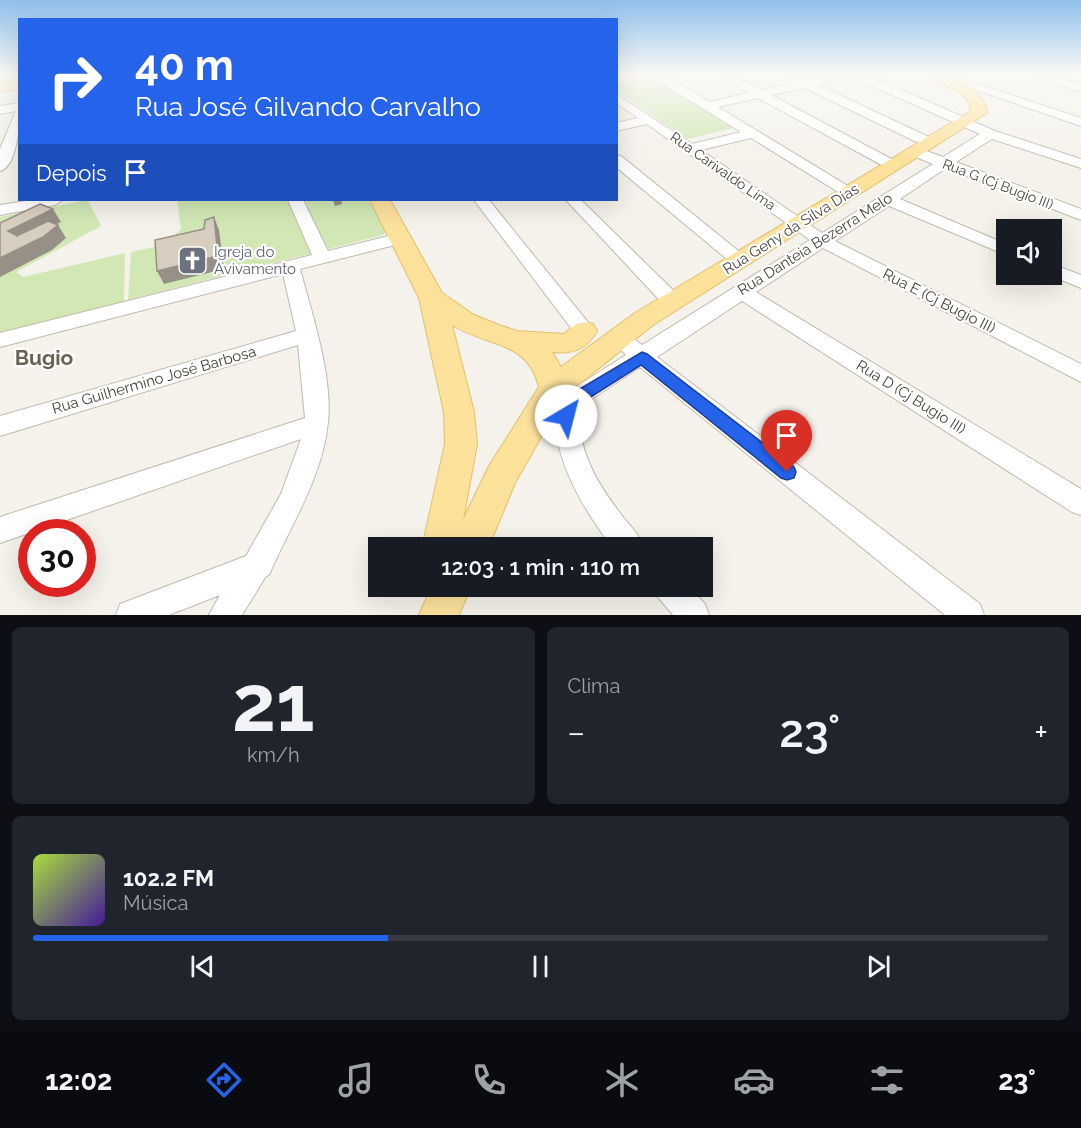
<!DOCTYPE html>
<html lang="pt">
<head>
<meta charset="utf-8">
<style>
	:root { --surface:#171b24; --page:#20242c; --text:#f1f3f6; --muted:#9ea1a6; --line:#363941; --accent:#2563eb }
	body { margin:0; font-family:Raleway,sans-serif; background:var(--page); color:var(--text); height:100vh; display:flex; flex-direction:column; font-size:22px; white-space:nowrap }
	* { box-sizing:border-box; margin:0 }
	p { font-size:20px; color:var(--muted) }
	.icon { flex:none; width:33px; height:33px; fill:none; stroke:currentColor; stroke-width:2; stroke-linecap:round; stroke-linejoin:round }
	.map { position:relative; height:615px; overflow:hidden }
	.sheet { display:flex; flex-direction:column; gap:12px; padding:12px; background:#0d0f14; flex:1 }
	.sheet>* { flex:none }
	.banner { position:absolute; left:18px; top:18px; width:600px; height:183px; border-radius:0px; box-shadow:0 6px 24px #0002; background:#2563eb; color:#fff; overflow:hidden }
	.tools { position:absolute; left:996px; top:219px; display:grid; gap:12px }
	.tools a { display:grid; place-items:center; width:66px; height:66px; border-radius:0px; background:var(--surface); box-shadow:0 6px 24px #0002; font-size:30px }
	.speed { position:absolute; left:18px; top:519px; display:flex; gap:12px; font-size:30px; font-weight:700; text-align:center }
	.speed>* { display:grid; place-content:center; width:78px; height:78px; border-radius:50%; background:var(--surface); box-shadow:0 6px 24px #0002; line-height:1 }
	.speed .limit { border:9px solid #d22; background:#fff; color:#111 }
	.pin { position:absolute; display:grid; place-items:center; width:51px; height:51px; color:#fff; margin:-62px -26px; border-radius:50% 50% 50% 0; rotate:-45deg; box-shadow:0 0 6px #0007 }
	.pin .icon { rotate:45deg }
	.me { position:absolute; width:66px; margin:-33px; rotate:37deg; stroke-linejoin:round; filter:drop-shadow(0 0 4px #0008) }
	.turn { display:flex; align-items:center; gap:21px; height:126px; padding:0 18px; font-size:27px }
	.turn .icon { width:78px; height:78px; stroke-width:2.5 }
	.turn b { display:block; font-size:42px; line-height:51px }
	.then { display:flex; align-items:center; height:57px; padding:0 18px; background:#0003; gap:12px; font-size:22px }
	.big { font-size:45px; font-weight:600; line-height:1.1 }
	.sheet .card { flex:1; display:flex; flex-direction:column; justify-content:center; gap:9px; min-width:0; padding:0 21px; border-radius:9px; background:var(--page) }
	.sheet .dial { align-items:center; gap:0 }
	.dial b { font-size:78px; line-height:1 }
	.song { display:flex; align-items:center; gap:18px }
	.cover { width:72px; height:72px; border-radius:9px; background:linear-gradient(135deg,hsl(80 70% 55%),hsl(260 70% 35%)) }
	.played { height:6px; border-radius:3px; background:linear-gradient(90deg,var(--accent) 35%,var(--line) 35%) }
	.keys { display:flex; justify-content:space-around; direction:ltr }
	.heat { display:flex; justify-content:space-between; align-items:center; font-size:33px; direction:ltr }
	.sheet .tiles { flex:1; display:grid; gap:12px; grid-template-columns:1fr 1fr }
	.card:last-child { grid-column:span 2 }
	.trip { position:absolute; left:368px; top:537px; width:345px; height:60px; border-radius:0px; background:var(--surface); box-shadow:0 6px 24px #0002; font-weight:600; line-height:60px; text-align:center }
	.tabs { display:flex; height:96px; justify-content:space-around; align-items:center; background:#090b0e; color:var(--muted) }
	.tabs .icon { width:42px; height:42px }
	.tabs .current { color:var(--accent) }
	.tabs b { font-size:27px; color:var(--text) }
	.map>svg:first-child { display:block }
	.green { fill:#d1e8b5 }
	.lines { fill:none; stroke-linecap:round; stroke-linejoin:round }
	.minor-casing { stroke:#c1baad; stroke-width:2 }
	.major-casing { stroke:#e3bf6b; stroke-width:2 }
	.minor { fill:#fff; fill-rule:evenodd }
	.major { fill:#fde29c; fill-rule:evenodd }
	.shaded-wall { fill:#969086 }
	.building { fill:#d7cec0; stroke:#969086; stroke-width:1.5 }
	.route { fill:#2563eb; stroke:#184099; stroke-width:1.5 }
	.labels { text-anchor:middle; stroke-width:4.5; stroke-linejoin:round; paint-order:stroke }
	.far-street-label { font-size:14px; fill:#4a4339; stroke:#fff }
	.street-label { font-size:15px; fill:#4a4339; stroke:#fff }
	.worship-label { font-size:15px; fill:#5b616d; stroke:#fff; text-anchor:start }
	.district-label { font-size:21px; font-weight:bold; fill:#6c6150; stroke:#fff }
</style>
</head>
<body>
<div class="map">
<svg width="1081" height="615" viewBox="0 0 1081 615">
	<rect width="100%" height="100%" fill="#f5f2eb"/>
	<g class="green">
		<path d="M650,77L735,128L687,139L617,91L616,84Z"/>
		<path d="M88,200L101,226L16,272L23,277L125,253L124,302L0,334V217Z"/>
		<path d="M177,200H368L387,229L383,235L128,300L131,252L164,245L181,229Z"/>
	</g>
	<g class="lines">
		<defs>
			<g id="minor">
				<path d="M632,74H664L709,102L749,93L717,74H731L761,90L795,83L781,74H796L808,80L833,74H865L995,131L1081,159V168L992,139L956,162L1081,209V220L946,168L900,199L1006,244V255L889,206L835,241L1081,364V382L823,248L756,292L1081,489V515L1072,512L742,301L657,357L980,604L984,615H945L640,367L581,406C574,445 597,483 620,513C629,525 639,534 645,548H613C585,512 539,440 563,395L626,355L608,338L611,333C624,329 632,338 642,345L810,240L647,124L616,131V123L638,118L616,103V94L692,144L741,132L652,77L616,84V77ZM852,77L980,134L943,157L921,149H911L909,152L911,155L933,164L822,233L701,150L751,138L843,195H853L856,192L853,189L718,107L758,98L889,169H899L901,166L899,163L771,95L805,88L925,146H935L937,143L935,140L818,85Z"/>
				<path d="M1028,74H1046L1081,85V92Z"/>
				<path d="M954,76L1081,118V126L950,81V77Z"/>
				<path d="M20,103C20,119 18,167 0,171V149L16,111L0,114V106Z"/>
				<path d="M616,155L621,156L746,257L749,261L746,265H734L616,167Z"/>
				<path d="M32,200H63L55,205L0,215V205Z"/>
				<path d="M288,200H303L328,251L401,233L407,234L410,238L407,242L300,269C312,313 333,377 328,422C323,477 290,526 269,575L266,576L242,615H209L220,595L169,615H116L120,604L246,556L281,494L301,439L0,543V517L305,418L298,345L0,436V416L296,331L283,274L0,347V333L312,255Z"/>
				<path d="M474,200H489L591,326L594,331L591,336L584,338L577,336Z"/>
				<path d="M566,200H581L680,297L683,302L680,307L673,308L666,307Z"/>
				<path d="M1052,264L1081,275V288L1047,274H1052Z"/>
				<path d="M652,586H688L705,604L709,615H673L657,596Z"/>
			</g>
			<g id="major">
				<path d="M926,74C932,74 940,73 946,74C964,78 985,95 987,113L653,325L564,396L515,483L488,548H422L445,444L444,412L419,298L370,200H390L442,293L474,315L499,325L517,331L564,334C574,325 580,320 593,324L597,331C586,350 573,354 552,352L561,367L635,313L971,111C969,88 939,87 926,74ZM452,325C487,347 528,340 539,387L489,466L463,520L477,444L474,412Z"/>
				<path d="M20,80V89L0,92V82Z"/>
				<path d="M432,586H471L459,615H419Z"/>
			</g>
		</defs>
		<use href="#minor" class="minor-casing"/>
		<use href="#major" class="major-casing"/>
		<use href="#minor" class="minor"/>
		<use href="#major" class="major"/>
	</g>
	<g class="shaded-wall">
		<path d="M333,200H341L342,204L335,206Z"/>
		<path d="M53,209L61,222L17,244L8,231Z"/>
		<path d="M214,217L219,230L224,269L164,284L157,271L218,256Z"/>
		<path d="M58,225L66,238L52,250L0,277V258Z"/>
	</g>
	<g class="building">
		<path d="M40,204L53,209L8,231L17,236L48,221L58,225L43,237L0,258V223Z"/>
		<path d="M214,217L218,256L157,271L155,240L204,229L205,220Z"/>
	</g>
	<linearGradient id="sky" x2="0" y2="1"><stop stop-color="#8fc0eb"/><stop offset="0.46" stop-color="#faf9f6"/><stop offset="1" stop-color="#faf9f6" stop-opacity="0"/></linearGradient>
	<rect width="1081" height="161" fill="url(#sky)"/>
	<path class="route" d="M642,352L647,354L794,467L796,472L794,478L787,480L781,478L641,365L578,405L572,421L566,423L560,421L558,416L566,397Z"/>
	<defs>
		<symbol id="church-square" viewBox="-11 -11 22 22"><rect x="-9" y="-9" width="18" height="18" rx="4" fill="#6b7280" stroke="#fff"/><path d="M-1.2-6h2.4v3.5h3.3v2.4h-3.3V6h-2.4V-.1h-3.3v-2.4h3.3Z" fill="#fff"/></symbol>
	</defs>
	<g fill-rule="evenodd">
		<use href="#church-square" x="176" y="244" width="33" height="33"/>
	</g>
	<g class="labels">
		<g class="far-street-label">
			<text transform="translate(723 171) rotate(35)" y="5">Rua Carivaldo Lima</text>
			<text transform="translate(998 184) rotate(21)" y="5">Rua G (Cj Bugio III)</text>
		</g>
		<g class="street-label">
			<text transform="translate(791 229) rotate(-32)" y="5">Rua Geny da Silva Dias</text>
			<text transform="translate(815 244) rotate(-32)" y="5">Rua Danteia Bezerra Melo</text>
			<text transform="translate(939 301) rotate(27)" y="5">Rua E (Cj Bugio III)</text>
			<text transform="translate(154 380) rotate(-16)" y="5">Rua Guilhermino José Barbosa</text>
			<text transform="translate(911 397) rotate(32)" y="5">Rua D (Cj Bugio III)</text>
		</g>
		<g class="worship-label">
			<text x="214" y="257">Igreja do<tspan x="214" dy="17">Avivamento</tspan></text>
		</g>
		<g class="district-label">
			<text x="44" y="365">Bugio</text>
		</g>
	</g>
</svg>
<div class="tools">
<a><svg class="icon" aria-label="sound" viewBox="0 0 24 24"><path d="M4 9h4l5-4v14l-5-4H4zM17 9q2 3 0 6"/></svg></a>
</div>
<div class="speed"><div class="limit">30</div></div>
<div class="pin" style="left:787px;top:472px;background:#d93025"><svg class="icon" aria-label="arrive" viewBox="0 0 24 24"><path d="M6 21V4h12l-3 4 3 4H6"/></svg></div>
<svg class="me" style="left:566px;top:416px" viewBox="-20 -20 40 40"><circle r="19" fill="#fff"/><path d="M0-13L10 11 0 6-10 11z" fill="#2563eb"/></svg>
<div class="trip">12:03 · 1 min · 110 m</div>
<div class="banner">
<div class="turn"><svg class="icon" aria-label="right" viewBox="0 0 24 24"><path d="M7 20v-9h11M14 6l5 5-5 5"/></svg><div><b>40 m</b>Rua José Gilvando Carvalho</div></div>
<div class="then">Depois<svg class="icon" aria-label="arrive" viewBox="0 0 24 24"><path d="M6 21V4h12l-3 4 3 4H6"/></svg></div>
</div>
</div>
<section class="sheet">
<div class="tiles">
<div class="card dial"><b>21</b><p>km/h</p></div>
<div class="card"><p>Clima</p>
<div class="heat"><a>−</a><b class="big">23°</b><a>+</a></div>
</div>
<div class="card">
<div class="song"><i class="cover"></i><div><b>102.2 FM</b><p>Música</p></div></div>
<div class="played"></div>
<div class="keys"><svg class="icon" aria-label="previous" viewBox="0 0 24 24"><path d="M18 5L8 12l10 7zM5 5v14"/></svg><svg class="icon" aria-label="pause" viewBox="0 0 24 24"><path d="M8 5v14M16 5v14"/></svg><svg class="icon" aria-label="next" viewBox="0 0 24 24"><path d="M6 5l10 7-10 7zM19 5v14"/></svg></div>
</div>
</div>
</section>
<nav class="tabs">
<b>12:02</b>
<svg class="icon current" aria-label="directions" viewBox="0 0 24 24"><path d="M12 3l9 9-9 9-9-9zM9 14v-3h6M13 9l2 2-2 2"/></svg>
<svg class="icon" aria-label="music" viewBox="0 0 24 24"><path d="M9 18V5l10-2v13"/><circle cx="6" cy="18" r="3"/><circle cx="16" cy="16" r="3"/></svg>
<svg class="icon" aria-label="phone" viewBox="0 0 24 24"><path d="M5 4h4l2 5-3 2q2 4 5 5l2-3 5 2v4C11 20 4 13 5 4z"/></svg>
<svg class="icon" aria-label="climate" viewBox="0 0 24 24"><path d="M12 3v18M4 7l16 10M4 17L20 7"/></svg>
<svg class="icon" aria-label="car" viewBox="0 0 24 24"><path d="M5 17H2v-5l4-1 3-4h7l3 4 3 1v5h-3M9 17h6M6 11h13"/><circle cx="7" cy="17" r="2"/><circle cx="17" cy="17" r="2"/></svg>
<svg class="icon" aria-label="filters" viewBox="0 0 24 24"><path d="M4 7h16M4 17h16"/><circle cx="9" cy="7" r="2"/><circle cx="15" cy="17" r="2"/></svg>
<b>23°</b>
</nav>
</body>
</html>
